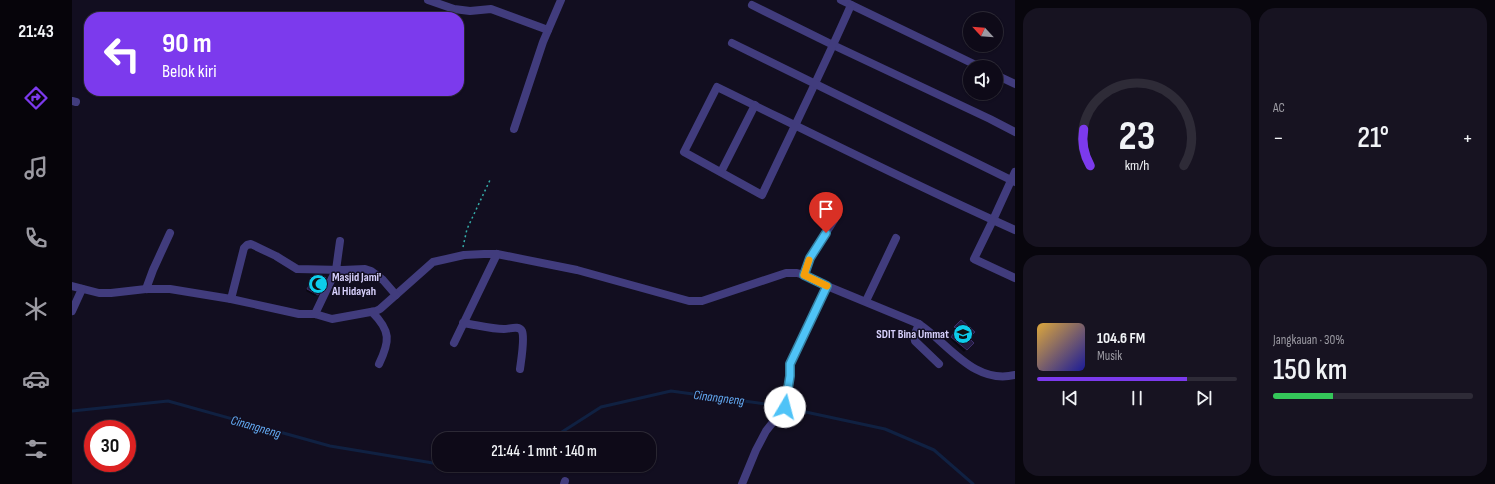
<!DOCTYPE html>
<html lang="id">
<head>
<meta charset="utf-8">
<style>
	:root { --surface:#0e0a18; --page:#171321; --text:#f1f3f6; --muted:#9b9aa2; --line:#2e2b37; --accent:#7c3aed }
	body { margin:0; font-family:"Sofia Sans Condensed",sans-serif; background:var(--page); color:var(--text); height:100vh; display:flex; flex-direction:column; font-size:15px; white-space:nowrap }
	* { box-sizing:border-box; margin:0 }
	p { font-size:13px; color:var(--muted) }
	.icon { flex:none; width:22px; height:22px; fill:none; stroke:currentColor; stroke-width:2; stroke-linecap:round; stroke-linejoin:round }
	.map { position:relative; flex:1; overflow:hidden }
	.side { display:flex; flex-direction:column; gap:8px; padding:8px; background:#08060d; width:480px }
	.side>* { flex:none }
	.top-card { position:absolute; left:12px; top:12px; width:380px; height:84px; border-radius:16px; box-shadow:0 1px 3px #0004,0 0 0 1px var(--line); background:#7c3aed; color:#fff; overflow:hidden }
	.needle { width:26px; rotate:296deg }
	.fabs { position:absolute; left:891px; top:12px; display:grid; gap:8px }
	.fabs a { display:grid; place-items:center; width:40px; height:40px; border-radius:50%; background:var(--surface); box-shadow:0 1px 3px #0004,0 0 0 1px var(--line); font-size:20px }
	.speed { position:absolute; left:12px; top:420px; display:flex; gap:8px; font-size:20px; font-weight:700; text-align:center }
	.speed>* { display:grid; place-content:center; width:52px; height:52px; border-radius:50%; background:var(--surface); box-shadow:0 1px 3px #0004,0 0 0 1px var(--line); line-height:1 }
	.speed .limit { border:6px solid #d22; background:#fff; color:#111 }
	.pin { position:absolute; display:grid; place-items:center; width:34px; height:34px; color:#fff; margin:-41px -17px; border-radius:50% 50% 50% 0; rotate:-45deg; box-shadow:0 0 4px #0007 }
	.pin .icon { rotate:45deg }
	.me { position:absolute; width:44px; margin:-22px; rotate:8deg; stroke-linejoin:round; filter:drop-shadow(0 0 3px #0008) }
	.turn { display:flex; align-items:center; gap:14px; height:84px; padding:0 12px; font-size:18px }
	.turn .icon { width:52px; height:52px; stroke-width:2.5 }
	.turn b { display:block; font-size:28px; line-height:34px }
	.big { font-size:30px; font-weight:600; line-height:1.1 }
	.side .card { flex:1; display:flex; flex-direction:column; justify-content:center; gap:6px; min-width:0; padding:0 14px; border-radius:16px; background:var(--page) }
	.side .dial { align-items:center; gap:0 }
	.dial svg { height:104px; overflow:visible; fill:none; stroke:var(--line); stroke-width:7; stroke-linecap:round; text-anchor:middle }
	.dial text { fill:var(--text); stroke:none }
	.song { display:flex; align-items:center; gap:12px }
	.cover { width:48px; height:48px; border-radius:6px; background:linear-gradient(135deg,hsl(40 70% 55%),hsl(240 70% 35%)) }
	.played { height:4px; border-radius:2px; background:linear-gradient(90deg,var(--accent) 75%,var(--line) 75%) }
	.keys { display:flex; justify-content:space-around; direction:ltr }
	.heat { display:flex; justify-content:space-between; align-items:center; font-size:22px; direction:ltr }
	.charge { height:6px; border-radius:3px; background:linear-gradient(90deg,#34c759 30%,var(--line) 0) }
	.side .tiles { flex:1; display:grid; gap:8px; grid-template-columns:repeat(2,1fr) }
	.trip { position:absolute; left:360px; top:432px; width:224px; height:40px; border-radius:16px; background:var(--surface); box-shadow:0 1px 3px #0004,0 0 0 1px var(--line); font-weight:600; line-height:40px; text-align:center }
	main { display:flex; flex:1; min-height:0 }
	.dock { display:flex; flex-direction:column; width:72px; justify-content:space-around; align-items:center; background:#06040a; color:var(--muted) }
	.dock .icon { width:28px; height:28px }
	.dock .selected { color:var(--accent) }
	.dock b { font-size:18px; color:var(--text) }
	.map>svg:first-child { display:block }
	.shadow { fill:#0007 }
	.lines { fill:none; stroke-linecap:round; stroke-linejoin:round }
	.stream { stroke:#102142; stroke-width:3 }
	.building { fill:#241b40; stroke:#3d2f6b }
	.path { stroke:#35aca9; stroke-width:1.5; stroke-dasharray:2 3; stroke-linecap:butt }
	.minor { stroke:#413c7d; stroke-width:8 }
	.route-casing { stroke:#337fa1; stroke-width:10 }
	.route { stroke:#4fc3f7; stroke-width:7 }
	.slow { stroke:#f59e0b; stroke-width:7 }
	.labels { text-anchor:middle; stroke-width:3; stroke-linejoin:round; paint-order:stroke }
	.poi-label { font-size:12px; font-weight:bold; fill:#d7d0fc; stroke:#120e20; text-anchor:start }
	.water-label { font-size:13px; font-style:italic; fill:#64acf6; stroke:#120e20 }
</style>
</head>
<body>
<main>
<nav class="dock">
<b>21:43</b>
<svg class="icon selected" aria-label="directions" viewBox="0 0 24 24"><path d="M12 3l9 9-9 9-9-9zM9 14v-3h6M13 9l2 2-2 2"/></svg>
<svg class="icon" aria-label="music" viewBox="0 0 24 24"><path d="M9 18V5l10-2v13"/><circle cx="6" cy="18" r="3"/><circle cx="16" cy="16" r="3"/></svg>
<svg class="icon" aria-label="phone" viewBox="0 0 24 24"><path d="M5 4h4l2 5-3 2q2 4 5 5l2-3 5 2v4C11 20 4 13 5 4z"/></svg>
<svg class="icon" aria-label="climate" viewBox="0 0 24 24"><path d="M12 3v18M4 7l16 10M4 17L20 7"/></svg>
<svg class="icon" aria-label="car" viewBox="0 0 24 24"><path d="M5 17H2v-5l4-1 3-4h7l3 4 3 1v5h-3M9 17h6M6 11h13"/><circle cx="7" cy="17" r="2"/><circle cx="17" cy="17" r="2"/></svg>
<svg class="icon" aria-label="filters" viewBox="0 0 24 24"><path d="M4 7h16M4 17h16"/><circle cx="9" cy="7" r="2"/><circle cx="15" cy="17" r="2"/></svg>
</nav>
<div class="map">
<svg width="943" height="484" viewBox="0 0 943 484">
	<rect width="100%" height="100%" fill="#120e20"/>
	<g class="shadow">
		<path d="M241,278L245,294L243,296L234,291Z"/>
		<path d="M889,321L895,338L900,343L892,352L878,339L884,332L881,330Z"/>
	</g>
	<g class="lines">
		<g class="stream">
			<path d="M0,411L96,401L258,446L367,464"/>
			<path d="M479,439L529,407L599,391L701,405L813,429L862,450L901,484"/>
		</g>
	</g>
	<g class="building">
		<path d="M243,275H249L254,278L246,295L235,289Z"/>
		<path d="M889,320L903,332L897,338L902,343L895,350L879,337L885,329L882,327Z"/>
	</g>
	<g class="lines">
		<path class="path" d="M391,247L395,229L418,180"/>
		<g class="minor">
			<path d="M356,0L382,9L398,11L419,9L476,30"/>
			<path d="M769,0L908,67"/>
			<path d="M680,5L761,45L918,119L943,132"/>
			<path d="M779,5C751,69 720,131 690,195L612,152L645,87C737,132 828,178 921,220L943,172"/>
			<path d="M660,43L943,182"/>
			<path d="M924,75L943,84"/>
			<path d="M0,101L4,102"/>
			<path d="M442,129L471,42L489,0"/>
			<path d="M649,172L683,105"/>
			<path d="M943,230L921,220L902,259L943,278"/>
			<path d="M732,275L738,258L762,220"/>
			<path d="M0,286L27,293H39L74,289H98L159,299L227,314H243L260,319L304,311L308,309L361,262L392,255L412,254H425L505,270L617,301H630L714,273H725L732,275L755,286L847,324C877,344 902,385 943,375"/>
			<path d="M74,289L81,270L98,233"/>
			<path d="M159,299L172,248L175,245L179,244L204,256L225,269L270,270L293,269L299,271L311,280L324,295"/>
			<path d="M794,301L824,238"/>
			<path d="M0,311L10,289"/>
			<path d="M300,312C319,331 318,341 307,364"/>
			<path d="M243,314L264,270L268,241"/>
			<path d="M391,323C405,325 419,329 432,329C438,329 447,325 450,331C453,338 449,361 448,369"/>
			<path d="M847,324L842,336L843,341L867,364"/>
			<path d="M382,343L425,254"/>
			<path d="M492,484L493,481"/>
			<path d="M670,484L684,450L694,431L713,407L718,376V364L755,286"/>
		</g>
	</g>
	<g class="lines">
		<defs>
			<path id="route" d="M713,407L718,376V364L755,286L732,275L738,258L754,233"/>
		</defs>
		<use href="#route" class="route-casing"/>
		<use href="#route" class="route"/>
		<path class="slow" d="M737,260L732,275L755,286"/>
	</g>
	<defs>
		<symbol id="mosque-disc" viewBox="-11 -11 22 22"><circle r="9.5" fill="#0dcceb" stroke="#120e20"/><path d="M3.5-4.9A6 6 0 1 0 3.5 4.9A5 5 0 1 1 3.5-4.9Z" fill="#111"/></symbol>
		<symbol id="school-disc" viewBox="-11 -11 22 22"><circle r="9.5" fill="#0dcceb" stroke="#120e20"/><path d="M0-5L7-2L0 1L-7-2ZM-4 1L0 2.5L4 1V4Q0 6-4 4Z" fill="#111"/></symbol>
	</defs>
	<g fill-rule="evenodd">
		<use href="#mosque-disc" x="235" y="273" width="22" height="22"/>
		<use href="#school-disc" x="880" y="323" width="22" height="22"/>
	</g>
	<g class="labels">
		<g class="poi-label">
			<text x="260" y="281">Masjid Jami'<tspan x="260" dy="14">Al Hidayah</tspan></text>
			<text x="877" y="338" text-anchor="end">SDIT Bina Ummat</text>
		</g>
		<g class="water-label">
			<text transform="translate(647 397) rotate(7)" y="5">Cinangneng</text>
			<text transform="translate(184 426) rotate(16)" y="5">Cinangneng</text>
		</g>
	</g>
</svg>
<div class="fabs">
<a><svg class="needle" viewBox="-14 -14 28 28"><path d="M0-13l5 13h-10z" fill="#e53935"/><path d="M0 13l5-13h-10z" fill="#9b9aa2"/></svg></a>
<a><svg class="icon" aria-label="sound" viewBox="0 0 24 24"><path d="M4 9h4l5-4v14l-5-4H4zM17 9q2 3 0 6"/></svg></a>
</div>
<div class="speed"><div class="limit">30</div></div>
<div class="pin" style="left:754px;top:233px;background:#d93025"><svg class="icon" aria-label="arrive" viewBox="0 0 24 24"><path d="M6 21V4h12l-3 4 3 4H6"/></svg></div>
<svg class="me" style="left:713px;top:407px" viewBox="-20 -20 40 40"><circle r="19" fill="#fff"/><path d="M0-13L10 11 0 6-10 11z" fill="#4fc3f7"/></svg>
<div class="trip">21:44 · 1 mnt · 140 m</div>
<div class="top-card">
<div class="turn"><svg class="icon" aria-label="left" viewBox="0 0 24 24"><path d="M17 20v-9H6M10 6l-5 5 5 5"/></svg><div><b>90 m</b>Belok kiri</div></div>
</div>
</div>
<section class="side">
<div class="tiles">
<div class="card dial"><svg viewBox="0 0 100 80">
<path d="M14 69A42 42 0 1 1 86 69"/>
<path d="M14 69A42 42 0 0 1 9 41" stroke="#7c3aed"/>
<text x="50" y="56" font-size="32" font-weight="700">23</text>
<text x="50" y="72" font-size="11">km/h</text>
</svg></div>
<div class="card"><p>AC</p>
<div class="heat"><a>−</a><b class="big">21°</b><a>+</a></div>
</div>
<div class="card">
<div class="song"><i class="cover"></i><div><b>104.6 FM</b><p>Musik</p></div></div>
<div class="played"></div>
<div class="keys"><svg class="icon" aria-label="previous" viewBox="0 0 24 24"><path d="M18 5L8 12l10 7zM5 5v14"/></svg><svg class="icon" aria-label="pause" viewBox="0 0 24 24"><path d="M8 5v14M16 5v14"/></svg><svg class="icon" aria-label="next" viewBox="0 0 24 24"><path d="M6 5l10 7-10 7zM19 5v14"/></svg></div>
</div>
<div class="card"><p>Jangkauan · 30%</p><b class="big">150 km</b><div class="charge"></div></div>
</div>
</section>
</main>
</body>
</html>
